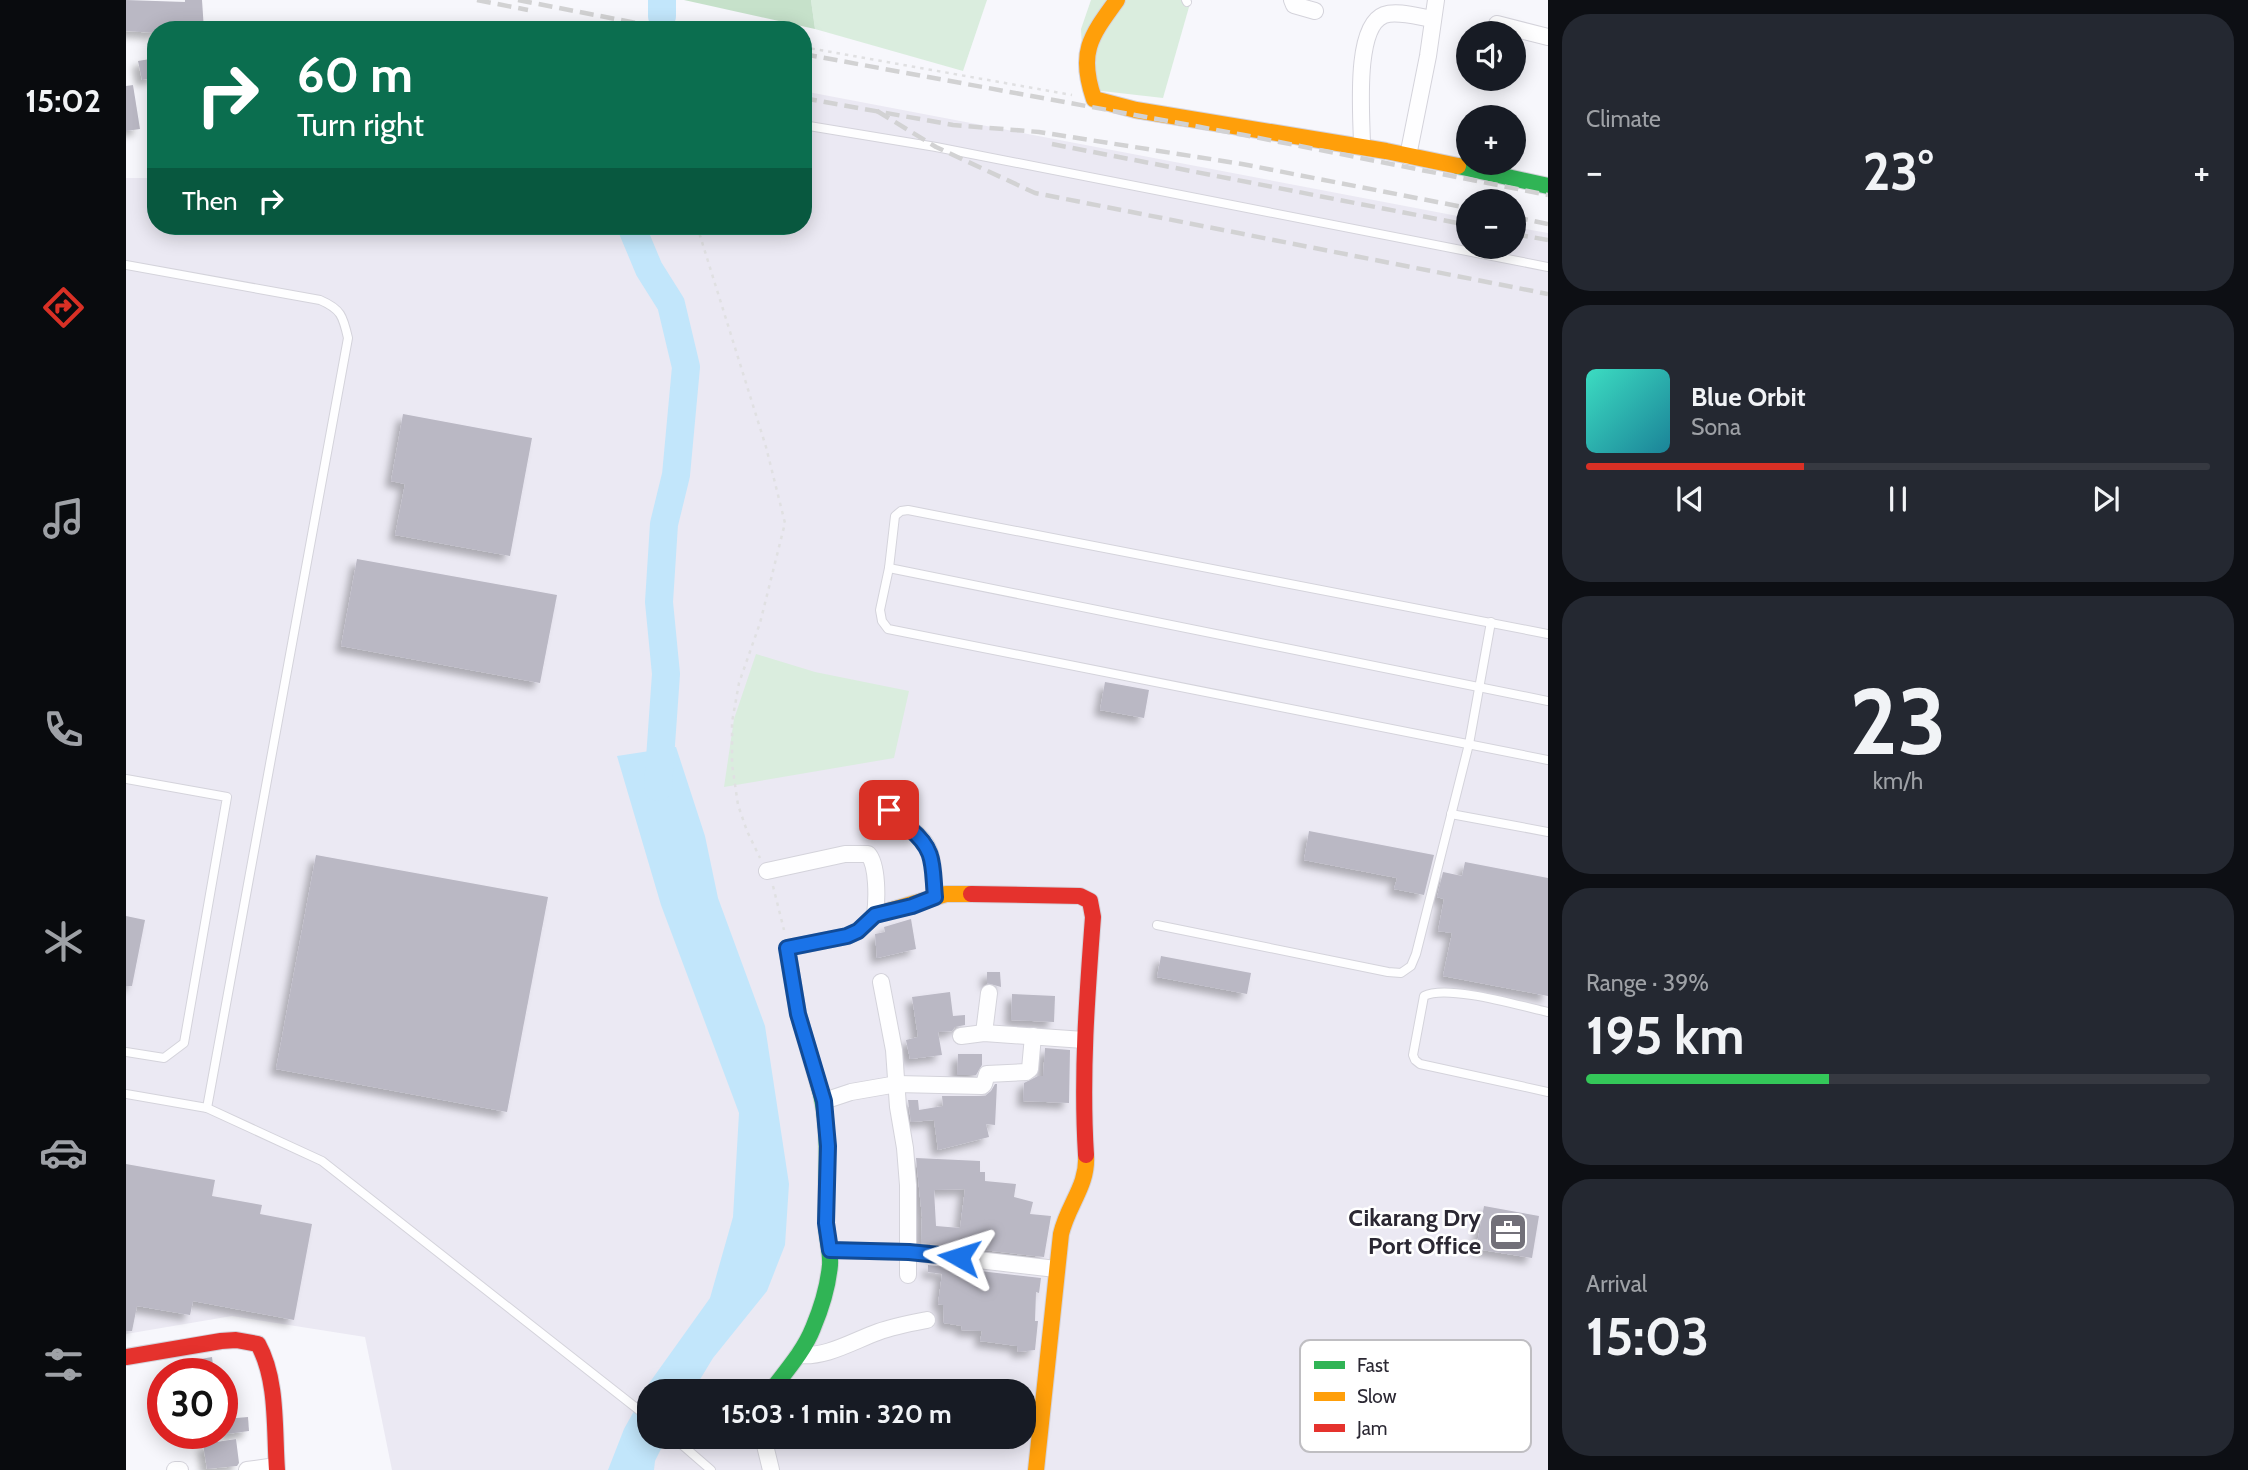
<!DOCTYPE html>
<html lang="en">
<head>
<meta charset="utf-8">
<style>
	:root { --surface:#171b24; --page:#242831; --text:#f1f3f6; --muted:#9ea1a6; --line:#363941; --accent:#d93025 }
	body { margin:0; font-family:Cabin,sans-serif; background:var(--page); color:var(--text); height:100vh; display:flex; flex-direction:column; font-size:26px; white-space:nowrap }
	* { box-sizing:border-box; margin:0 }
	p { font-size:23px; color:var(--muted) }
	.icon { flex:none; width:38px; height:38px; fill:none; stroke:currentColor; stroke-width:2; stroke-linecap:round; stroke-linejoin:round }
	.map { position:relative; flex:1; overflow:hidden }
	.sheet { display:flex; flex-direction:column; gap:14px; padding:14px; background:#0d0f14; width:700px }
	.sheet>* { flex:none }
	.banner { position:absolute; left:21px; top:21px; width:665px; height:214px; border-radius:28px; box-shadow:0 4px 18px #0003; background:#0b6e4f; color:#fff; overflow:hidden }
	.tools { position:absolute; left:1330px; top:21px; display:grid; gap:14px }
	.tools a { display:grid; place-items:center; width:70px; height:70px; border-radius:50%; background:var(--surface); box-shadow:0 4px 18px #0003; font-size:35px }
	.speed { position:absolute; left:21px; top:1358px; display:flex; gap:14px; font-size:35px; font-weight:700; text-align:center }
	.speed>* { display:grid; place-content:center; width:91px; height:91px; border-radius:50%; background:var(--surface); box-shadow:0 4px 18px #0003; line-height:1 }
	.speed .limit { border:10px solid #d22; background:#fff; color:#111 }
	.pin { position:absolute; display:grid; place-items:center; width:60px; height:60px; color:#fff; margin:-30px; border-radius:14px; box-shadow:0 4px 10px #0006 }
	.me { position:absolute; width:77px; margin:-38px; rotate:276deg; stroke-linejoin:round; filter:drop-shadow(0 0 5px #0008) }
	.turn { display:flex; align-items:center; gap:24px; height:147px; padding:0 35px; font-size:32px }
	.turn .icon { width:91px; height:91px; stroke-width:2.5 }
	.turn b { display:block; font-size:49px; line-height:60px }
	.then { display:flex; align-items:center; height:66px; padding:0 35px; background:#0003; gap:14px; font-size:26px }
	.big { font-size:52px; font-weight:700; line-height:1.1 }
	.sheet .widget { flex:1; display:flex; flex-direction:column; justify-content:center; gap:10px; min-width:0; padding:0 24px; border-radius:28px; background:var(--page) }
	.sheet .dial { align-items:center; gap:0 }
	.dial b { font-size:91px; line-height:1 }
	.song { display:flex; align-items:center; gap:21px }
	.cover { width:84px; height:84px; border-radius:10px; background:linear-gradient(135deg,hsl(170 70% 55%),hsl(190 70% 35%)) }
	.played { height:7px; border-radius:4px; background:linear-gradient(90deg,var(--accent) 35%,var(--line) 35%) }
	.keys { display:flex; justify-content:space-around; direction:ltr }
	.heat { display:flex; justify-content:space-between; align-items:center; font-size:38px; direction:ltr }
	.charge { height:10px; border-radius:5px; background:linear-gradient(90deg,#34c759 39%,var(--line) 0) }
	.trip { position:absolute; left:511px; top:1379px; width:399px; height:70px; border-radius:28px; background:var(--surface); box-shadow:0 4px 18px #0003; font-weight:700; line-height:70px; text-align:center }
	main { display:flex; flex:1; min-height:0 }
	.dock { display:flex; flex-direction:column; width:126px; justify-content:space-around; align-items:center; background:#090b0e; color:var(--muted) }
	.dock .icon { width:49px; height:49px }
	.dock .on { color:var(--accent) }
	.dock b { font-size:32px; color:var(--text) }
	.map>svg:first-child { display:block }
	.built { fill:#ebe9f3; fill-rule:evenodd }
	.green { fill:#daedde }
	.forest { fill:#c6e1ca }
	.water { fill:#c2e6fb }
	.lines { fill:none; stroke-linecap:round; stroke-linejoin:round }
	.river { stroke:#c2e6fb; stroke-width:28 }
	.building { fill:#bab8c4; fill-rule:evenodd; filter:url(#shadow) }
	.lane-casing { stroke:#d4d3db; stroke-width:10 }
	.street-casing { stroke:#d4d3db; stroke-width:18 }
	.fast-casing { stroke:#d4d3db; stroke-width:18 }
	.slow-casing { stroke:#d4d3db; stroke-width:18 }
	.jam-casing { stroke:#d4d3db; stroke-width:18 }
	.path { stroke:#e0e0e2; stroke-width:2.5; stroke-dasharray:3.5 5; stroke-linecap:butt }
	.lane { stroke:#fefeff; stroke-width:8 }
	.street { stroke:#fefeff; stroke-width:16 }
	.fast { stroke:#30b455; stroke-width:16 }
	.slow { stroke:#ff9f0a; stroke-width:16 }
	.jam { stroke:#e5322d; stroke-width:16 }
	.rail { stroke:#d2d2d3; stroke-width:4.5; stroke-dasharray:14 7; stroke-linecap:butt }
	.route-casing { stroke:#114b97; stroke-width:18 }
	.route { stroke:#1a73e8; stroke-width:12 }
	.labels { text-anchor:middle; stroke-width:5; stroke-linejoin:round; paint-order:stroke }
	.poi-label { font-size:24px; font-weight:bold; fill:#2b2833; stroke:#fff; text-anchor:end }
	.key { fill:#fff; stroke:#bfbec2; stroke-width:2 }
	.key-label { font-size:19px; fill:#2b2833 }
</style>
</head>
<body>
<main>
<nav class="dock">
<b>15:02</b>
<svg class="icon on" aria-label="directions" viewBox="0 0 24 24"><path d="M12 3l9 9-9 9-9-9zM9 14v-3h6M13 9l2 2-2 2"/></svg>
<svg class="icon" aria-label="music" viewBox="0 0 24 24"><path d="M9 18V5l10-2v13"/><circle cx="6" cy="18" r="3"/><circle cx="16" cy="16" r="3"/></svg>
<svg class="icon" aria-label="phone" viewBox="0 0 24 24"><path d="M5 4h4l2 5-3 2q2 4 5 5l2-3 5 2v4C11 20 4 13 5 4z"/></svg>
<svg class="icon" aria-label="climate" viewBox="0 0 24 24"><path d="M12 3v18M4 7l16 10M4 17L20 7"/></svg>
<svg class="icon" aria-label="car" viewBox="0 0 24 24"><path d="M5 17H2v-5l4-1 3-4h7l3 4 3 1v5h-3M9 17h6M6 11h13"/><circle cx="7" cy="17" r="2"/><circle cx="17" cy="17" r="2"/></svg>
<svg class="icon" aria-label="filters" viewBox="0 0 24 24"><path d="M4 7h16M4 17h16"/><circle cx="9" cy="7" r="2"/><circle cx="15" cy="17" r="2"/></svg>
</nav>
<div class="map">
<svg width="1422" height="1470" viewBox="0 0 1422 1470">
	<defs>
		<filter id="shadow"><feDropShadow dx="-6" dy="6" stdDeviation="3.5" flood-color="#0004"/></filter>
	</defs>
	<rect width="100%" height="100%" fill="#f7f7fc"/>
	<path class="built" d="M677,91L1342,218V247H1388V227L1422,233V1470H266L239,1337L106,1316L0,1334V178H30V226H677ZM523,1391H898V1437H523Z"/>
	<g class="green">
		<path d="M685,0H861L837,71L689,29Z"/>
		<path d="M965,0H1065L1037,98L958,89L955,29Z"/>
		<path d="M630,654L689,672L783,691L768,758L598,787L608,719Z"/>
	</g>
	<path class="forest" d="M558,0H685L689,29Z"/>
	<path class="water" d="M550,747L579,836L592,898L639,1026L663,1184L659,1245L641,1291L587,1358L567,1391H523V1437H541L529,1461L528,1470H482L498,1429L524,1382L584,1298L607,1217L613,1113L535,905L491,756Z"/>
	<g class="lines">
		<g class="river">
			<path d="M536,0V16"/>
			<path d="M505,226L523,269L545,304L560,367L550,475L538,524L533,602L540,674L532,787"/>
		</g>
	</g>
	<g class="building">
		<path d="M0,0L59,2V0H76L78,30H30V33L0,31Z"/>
		<path d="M30,58V77L16,80L12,61Z"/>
		<path d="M7,85L14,129L0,131V86Z"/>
		<path d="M277,414L406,438L384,556L269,535L279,484L265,481Z"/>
		<path d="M231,559L431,595L414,683L215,646Z"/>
		<path d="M979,682L1023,690L1018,718L974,710Z"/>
		<path d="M1183,831L1308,855L1298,895L1268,889L1271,878L1178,860Z"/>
		<path d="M190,855L422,897L381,1112L150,1069Z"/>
		<path d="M1339,862L1422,878V996L1317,976L1326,933L1312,931L1318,899L1311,897L1317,872L1336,876Z"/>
		<path d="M0,916L19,920L6,986H0Z"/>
		<path d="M785,919L790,949L751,958L749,934L759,932L758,927Z"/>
		<path d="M1035,956L1125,973L1121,994L1031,977Z"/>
		<path d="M861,972H874L875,987L861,983Z"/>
		<path d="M824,992L827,1016L839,1015V1025L829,1027L826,1031L812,1032L816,1055L784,1059L780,1040L792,1037L786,997Z"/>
		<path d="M886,994L929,996L928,1022L885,1020Z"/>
		<path d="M919,1048L944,1050L943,1103L897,1101L898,1083L912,1076H917Z"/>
		<path d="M832,1054H856V1065L850,1075H831Z"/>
		<path d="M869,1084H871L869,1125L860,1124L863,1137L812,1150L808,1120L785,1122L782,1100H792L793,1110L817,1106L816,1096H859L865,1091Z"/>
		<path d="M790,1158L854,1161V1172H859V1181L890,1184L888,1197L907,1202L904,1214L925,1216L918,1257L795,1243L796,1217ZM839,1189L834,1228L810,1226L808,1190Z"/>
		<path d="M0,1164L89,1180L86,1196L136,1205L134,1214L186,1224L168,1320L67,1301L64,1315L11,1306L6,1331H0Z"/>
		<path d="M1358,1206L1413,1216L1406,1258L1350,1249Z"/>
		<path d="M802,1265L915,1278L913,1293L910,1292L909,1321H912L909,1350L892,1352L891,1346L854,1341L856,1331L835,1330L836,1326L818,1323L817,1305L812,1304L816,1274L802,1272Z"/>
		<path d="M86,1357L88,1374H65L63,1361Z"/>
		<path d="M122,1417L123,1431L101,1434L99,1419Z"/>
		<path d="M110,1439L113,1463L111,1466L81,1469L77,1444Z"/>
	</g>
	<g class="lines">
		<defs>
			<g id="lane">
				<path d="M1060,0L1061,2"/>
				<path d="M677,125L810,147L1422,267"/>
				<path d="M0,265L194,300C215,309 217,316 222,338L81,1108"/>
				<path d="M763,568L1422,701"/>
				<path d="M1422,634L782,510L775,511L769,516L763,568L754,610L756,621L762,629L1422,760"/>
				<path d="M0,779L101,797L58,1043L38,1058L0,1052"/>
				<path d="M1325,814L1422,832"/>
				<path d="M1031,925L1262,972L1275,973L1285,966L1290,954L1343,744L1365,622"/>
				<path d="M1422,1012C1395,1006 1321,984 1298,996L1287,1055L1289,1060L1294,1064L1422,1092"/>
				<path d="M0,1094L81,1108L196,1161L523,1418"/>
				<path d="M547,1437L585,1470"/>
			</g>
			<g id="street">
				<path d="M1166,0L1168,5L1189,11"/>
				<path d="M1371,24L1422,37"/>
				<path d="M1236,147C1236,119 1227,27 1258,15C1271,10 1293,17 1307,19"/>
				<path d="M1282,156L1302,56L1310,0"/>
				<path d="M762,799C765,826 786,823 799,843C809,857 807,880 809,896"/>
				<path d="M641,871L719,854H742C752,865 751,900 749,915"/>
				<path d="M755,982L768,1050L772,1107L779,1148L782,1185V1275"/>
				<path d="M858,1033L863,993"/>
				<path d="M835,1036L858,1033L958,1040"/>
				<path d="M698,1101L725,1092L771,1084L856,1086L858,1084L861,1074L900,1072L904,1069L907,1036"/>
				<path d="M704,1250L783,1252L930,1269"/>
				<path d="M672,1355C700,1358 727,1341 752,1332C768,1326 785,1323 801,1320"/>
				<path d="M637,1437L645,1470"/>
				<path d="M49,1470H54"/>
				<path d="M121,1470L150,1466"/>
			</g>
			<g id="fast">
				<path d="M1332,166L1422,186"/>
				<path d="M645,1391C660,1371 678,1351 687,1328C695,1309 702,1286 704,1265C705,1251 700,1237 700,1222C699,1175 706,1129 692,1083"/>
			</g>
			<g id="slow">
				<path d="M991,0C964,37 952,53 968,99L1010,110L1260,151L1332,166"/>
				<path d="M692,1083L672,1014L661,948L721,936L732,931L749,915L820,894H845"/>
				<path d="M910,1470L935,1234C942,1204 962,1186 960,1155"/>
			</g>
			<g id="jam">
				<path d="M845,894L954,896L964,901L967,917C961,996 955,1075 960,1155"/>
				<path d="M0,1357L95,1341L110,1340L132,1344C152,1380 148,1430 151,1470"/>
			</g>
		</defs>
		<use href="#lane" class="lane-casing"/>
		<use href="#street" class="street-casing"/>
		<use href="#fast" class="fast-casing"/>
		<use href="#slow" class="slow-casing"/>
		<use href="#jam" class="jam-casing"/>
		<g class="path">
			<path d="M677,47L946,95"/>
			<path d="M571,226L640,447L659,523L634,623L613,683L606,722V764L612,805L621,831L634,858"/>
			<path d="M647,886L658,930"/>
		</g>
		<use href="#lane" class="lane"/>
		<use href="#street" class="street"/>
		<use href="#fast" class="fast"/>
		<use href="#slow" class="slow"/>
		<use href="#jam" class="jam"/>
		<g class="rail">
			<path d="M351,0L402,10"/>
			<path d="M392,0L546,30"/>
			<path d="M677,54L1118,135L1422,195"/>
			<path d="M677,98L827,125L913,132L1116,164L1342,208"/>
			<path d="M751,111L810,147L909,193L1422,294"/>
			<path d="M926,144L1342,225"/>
			<path d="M1388,217L1422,224"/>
			<path d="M1388,234L1422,240"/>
		</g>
	</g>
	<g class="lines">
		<defs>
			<path id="route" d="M763,810C768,819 776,823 784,829C810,850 806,866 809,897L786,906L749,915L732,931L721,936L661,948L672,1014L698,1101L702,1146L700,1223L704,1250L783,1252L833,1257"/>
		</defs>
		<use href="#route" class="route-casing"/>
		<use href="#route" class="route"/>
	</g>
	<defs>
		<symbol id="office-square" viewBox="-11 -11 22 22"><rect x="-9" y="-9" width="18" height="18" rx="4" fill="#727079" stroke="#fff"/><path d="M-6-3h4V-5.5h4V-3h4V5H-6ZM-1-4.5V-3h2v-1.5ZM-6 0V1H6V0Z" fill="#fff"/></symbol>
	</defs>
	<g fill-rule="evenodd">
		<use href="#office-square" x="1360" y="1210" width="44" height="44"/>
	</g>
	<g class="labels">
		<g class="poi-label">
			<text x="1355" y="1226">Cikarang Dry<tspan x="1355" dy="28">Port Office</tspan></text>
		</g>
	</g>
	<rect x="1174" y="1340" width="231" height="112" rx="10" class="key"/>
	<rect x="1188" y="1361" width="31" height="8" fill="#30b455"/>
	<rect x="1188" y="1392" width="31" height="9" fill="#ff9f0a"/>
	<rect x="1188" y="1424" width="31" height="8" fill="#e5322d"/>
	<g class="key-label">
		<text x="1231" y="1372">Fast</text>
		<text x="1231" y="1403">Slow</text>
		<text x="1231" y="1435">Jam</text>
	</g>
</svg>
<div class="tools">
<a><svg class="icon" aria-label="sound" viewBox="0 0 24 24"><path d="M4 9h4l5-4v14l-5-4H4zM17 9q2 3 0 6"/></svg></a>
<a>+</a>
<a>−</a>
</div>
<div class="speed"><div class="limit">30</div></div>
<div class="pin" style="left:763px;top:810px;background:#d93025"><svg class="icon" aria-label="arrive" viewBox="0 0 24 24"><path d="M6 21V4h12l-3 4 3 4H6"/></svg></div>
<svg class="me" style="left:833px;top:1257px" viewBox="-20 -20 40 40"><path d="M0-17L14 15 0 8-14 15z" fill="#1a73e8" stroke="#fff" stroke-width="4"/></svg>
<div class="trip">15:03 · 1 min · 320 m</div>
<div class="banner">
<div class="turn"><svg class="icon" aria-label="right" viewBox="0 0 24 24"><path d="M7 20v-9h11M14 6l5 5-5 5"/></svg><div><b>60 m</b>Turn right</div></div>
<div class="then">Then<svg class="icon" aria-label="right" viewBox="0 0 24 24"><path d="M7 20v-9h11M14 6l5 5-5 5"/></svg></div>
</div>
</div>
<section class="sheet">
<div class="widget"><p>Climate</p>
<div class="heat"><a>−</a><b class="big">23°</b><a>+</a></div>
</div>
<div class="widget">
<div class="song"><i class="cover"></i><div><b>Blue Orbit</b><p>Sona</p></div></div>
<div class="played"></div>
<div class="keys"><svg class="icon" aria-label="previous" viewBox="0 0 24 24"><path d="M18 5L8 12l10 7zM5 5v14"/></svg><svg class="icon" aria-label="pause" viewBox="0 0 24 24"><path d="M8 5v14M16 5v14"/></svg><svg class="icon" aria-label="next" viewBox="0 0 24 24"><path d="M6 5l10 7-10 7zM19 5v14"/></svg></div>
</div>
<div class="widget dial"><b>23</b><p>km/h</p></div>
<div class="widget"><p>Range · 39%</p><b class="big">195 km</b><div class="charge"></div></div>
<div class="widget"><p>Arrival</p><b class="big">15:03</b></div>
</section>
</main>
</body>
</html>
